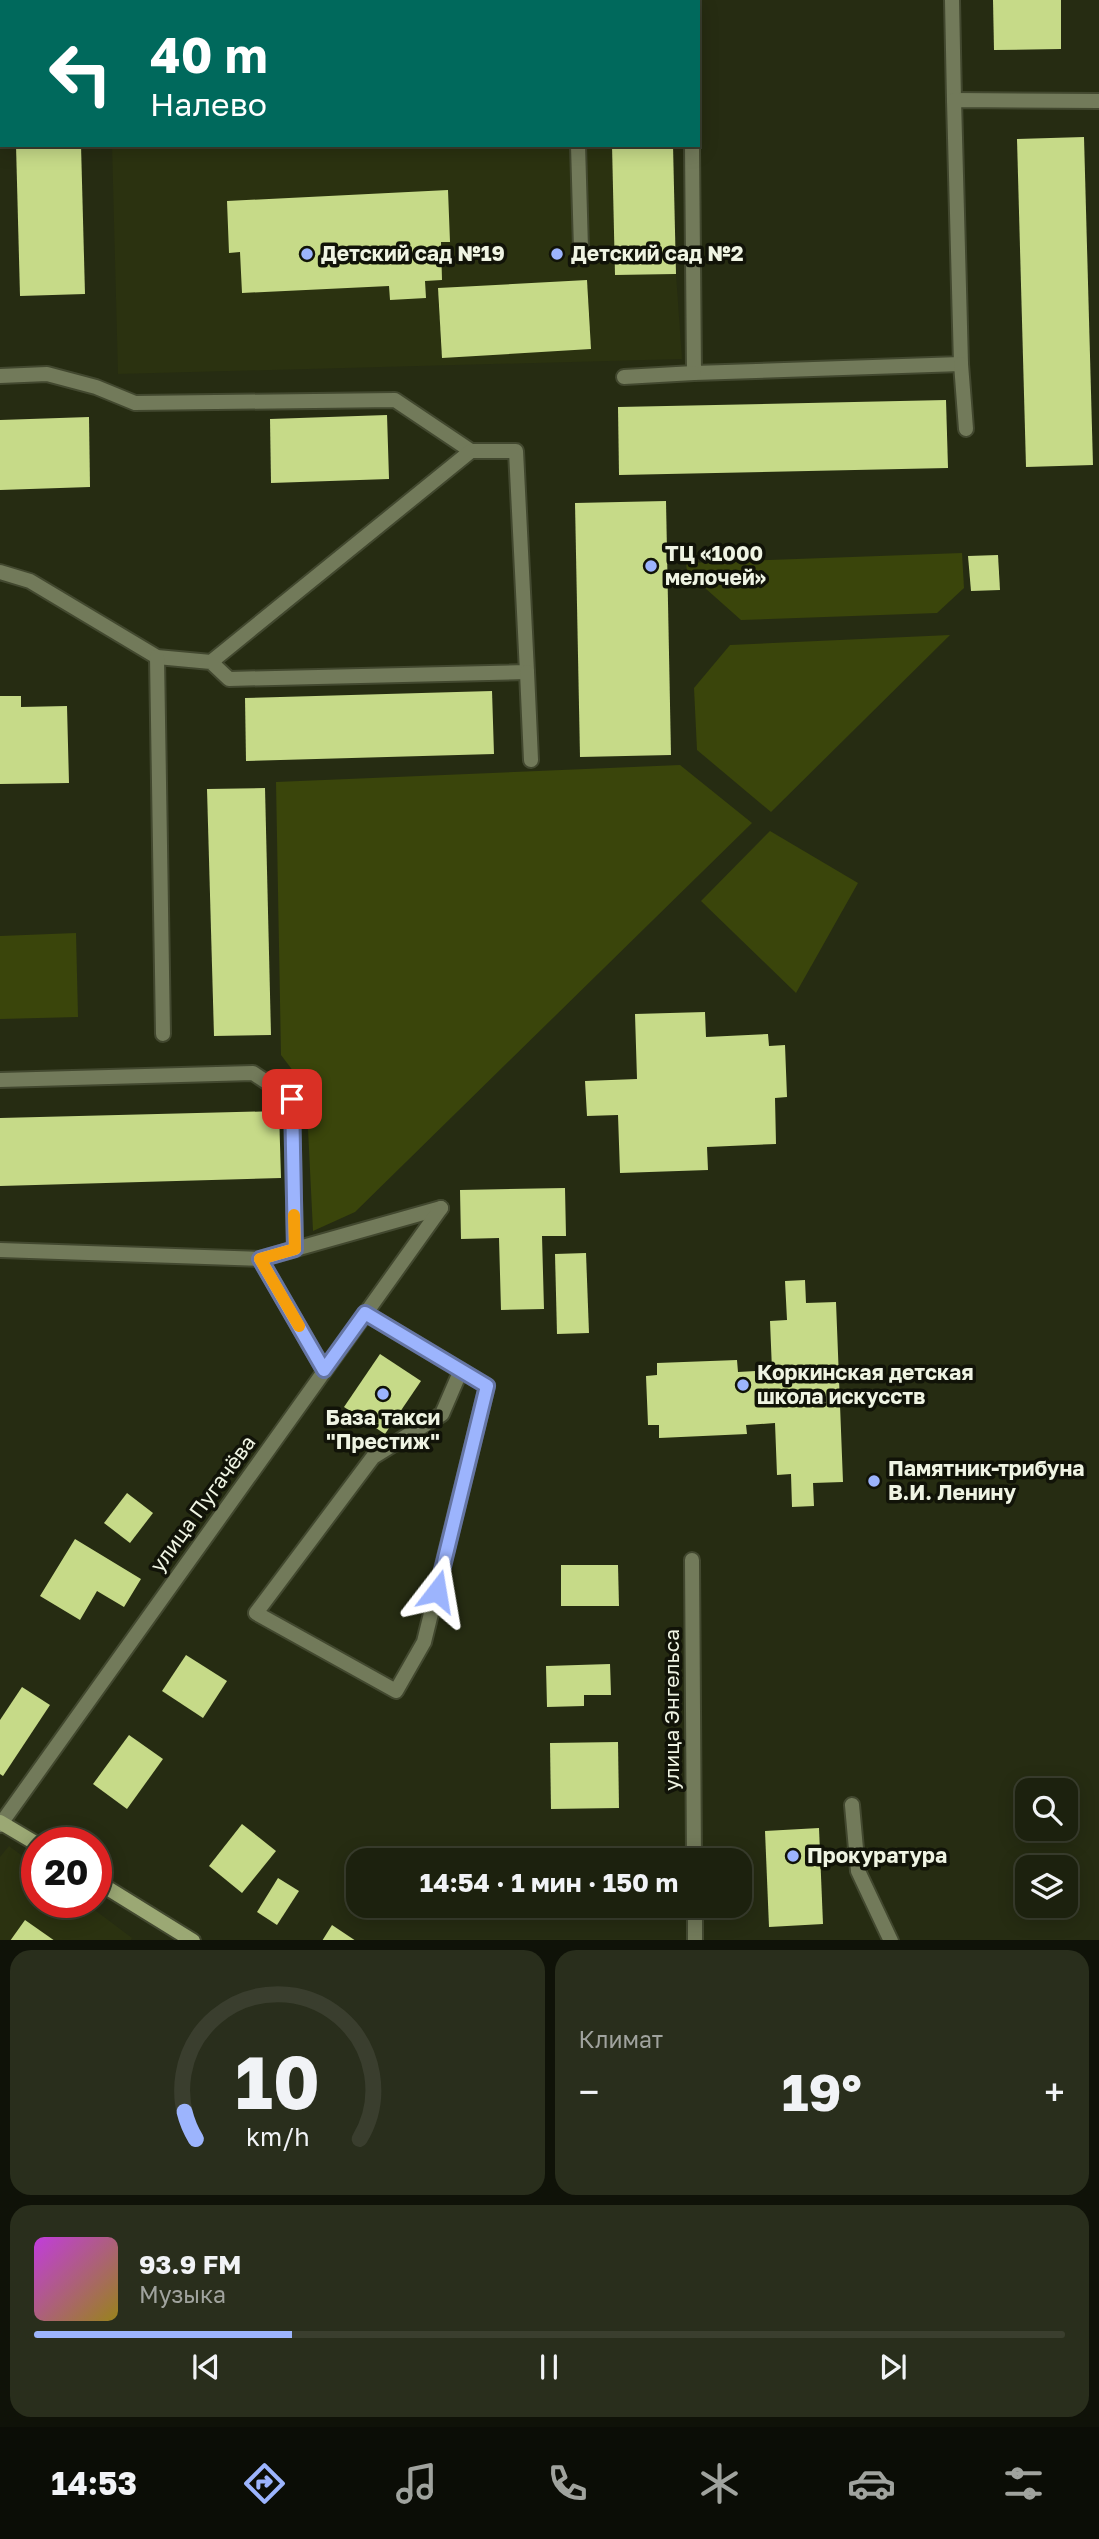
<!DOCTYPE html>
<html lang="ru">
<head>
<meta charset="utf-8">
<style>
	:root { --surface:#1c210e; --page:#292e1c; --text:#f1f3f6; --muted:#a0a39e; --line:#3a3e2e; --accent:#9cb4fd }
	body { margin:0; font-family:"Golos Text",sans-serif; background:var(--page); color:var(--text); height:100vh; display:flex; flex-direction:column; font-size:26px; white-space:nowrap }
	* { box-sizing:border-box; margin:0 }
	p { font-size:23px; color:var(--muted) }
	.icon { flex:none; width:38px; height:38px; fill:none; stroke:currentColor; stroke-width:2; stroke-linecap:round; stroke-linejoin:round }
	.map { position:relative; height:1940px; overflow:hidden }
	.sheet { display:flex; flex-direction:column; gap:10px; padding:10px; background:#0f1208; flex:1 }
	.sheet>* { flex:none }
	.top-card { position:absolute; left:0px; top:0px; width:700px; height:147px; box-shadow:0 4px 18px #0003,0 0 0 2px var(--line); background:#00695c; color:#fff; overflow:hidden }
	.controls { position:absolute; left:1015px; top:1778px; display:grid; gap:14px }
	.controls a { display:grid; place-items:center; width:63px; height:63px; border-radius:14px; background:var(--surface); box-shadow:0 4px 18px #0003,0 0 0 2px var(--line); font-size:35px }
	.speed { position:absolute; left:21px; top:1827px; display:flex; gap:14px; font-size:35px; font-weight:700; text-align:center }
	.speed>* { display:grid; place-content:center; width:91px; height:91px; border-radius:50%; background:var(--surface); box-shadow:0 4px 18px #0003,0 0 0 2px var(--line); line-height:1 }
	.speed .limit { border:10px solid #d22; background:#fff; color:#111 }
	.pin { position:absolute; display:grid; place-items:center; width:60px; height:60px; color:#fff; margin:-30px; border-radius:14px; box-shadow:0 4px 10px #0006 }
	.me { position:absolute; width:77px; margin:-38px; rotate:14deg; stroke-linejoin:round; filter:drop-shadow(0 0 5px #0008) }
	.turn { display:flex; align-items:center; gap:24px; height:147px; padding:0 35px; font-size:32px }
	.turn .icon { width:91px; height:91px; stroke-width:2.5 }
	.turn b { display:block; font-size:49px; line-height:60px }
	.big { font-size:52px; font-weight:700; line-height:1.1 }
	.sheet .tile { flex:1; display:flex; flex-direction:column; justify-content:center; gap:10px; min-width:0; padding:0 24px; border-radius:21px; background:var(--page) }
	.sheet .dial { align-items:center; gap:0 }
	.dial svg { height:182px; overflow:visible; fill:none; stroke:var(--line); stroke-width:7; stroke-linecap:round; text-anchor:middle }
	.dial text { fill:var(--text); stroke:none }
	.song { display:flex; align-items:center; gap:21px }
	.cover { width:84px; height:84px; border-radius:10px; background:linear-gradient(135deg,hsl(290 70% 55%),hsl(50 70% 35%)) }
	.played { height:7px; border-radius:4px; background:linear-gradient(90deg,var(--accent) 25%,var(--line) 25%) }
	.keys { display:flex; justify-content:space-around; direction:ltr }
	.heat { display:flex; justify-content:space-between; align-items:center; font-size:38px; direction:ltr }
	.sheet .tiles { flex:1; display:grid; gap:10px; grid-template-columns:1fr 1fr }
	.tile:last-child { grid-column:span 2 }
	.trip { position:absolute; left:346px; top:1848px; width:406px; height:70px; border-radius:21px; background:var(--surface); box-shadow:0 4px 18px #0003,0 0 0 2px var(--line); font-weight:700; line-height:70px; text-align:center }
	.tabs { display:flex; height:112px; justify-content:space-around; align-items:center; background:#0b0d06; color:var(--muted) }
	.tabs .icon { width:49px; height:49px }
	.tabs .on { color:var(--accent) }
	.tabs b { font-size:32px; color:var(--text) }
	.map>svg:first-child { display:block }
	.built { fill:#2b3210 }
	.green { fill:#3a450b }
	.building { fill:#c6da88 }
	.lines { fill:none; stroke-linecap:round; stroke-linejoin:round }
	.lane-casing { stroke:#42482f; stroke-width:18 }
	.street-casing { stroke:#42482f; stroke-width:18 }
	.secondary-casing { stroke:#42482f; stroke-width:18 }
	.lane { stroke:#727a5a; stroke-width:14 }
	.street { stroke:#727a5a; stroke-width:14 }
	.secondary { stroke:#9ba874; stroke-width:14 }
	.route-casing { stroke:#6575a4; stroke-width:18 }
	.route { stroke:#9cb4fd; stroke-width:12 }
	.slow { stroke:#f59e0b; stroke-width:12 }
	.poi-dot { fill:#9cb4fd; stroke:#111308; stroke-width:2.5 }
	.labels { text-anchor:middle; stroke-width:7; stroke-linejoin:round; paint-order:stroke }
	.poi-label { font-size:21px; font-weight:bold; fill:#eff4e3; stroke:#111308; text-anchor:start }
	.street-label { font-size:21px; fill:#eff4e3; stroke:#111308 }
</style>
</head>
<body>
<div class="map">
<svg width="1099" height="1941" viewBox="0 0 1099 1941">
	<rect width="100%" height="100%" fill="#262c12"/>
	<g class="built">
		<rect x="108" y="0" width="561" height="2"/>
		<path d="M112,145H612L615,275L676,274L682,359L118,374Z"/>
		<path d="M9,1846L37,1867V1902H84L132,1938L130,1941H0V1857Z"/>
	</g>
	<g class="green">
		<path d="M962,553L964,588L937,613L741,620L687,572L686,563Z"/>
		<path d="M950,635L771,812L697,750L694,688L730,645Z"/>
		<path d="M680,765L752,823L355,1212L313,1231L306,1088L281,1055L276,782Z"/>
		<path d="M770,831L858,883L796,993L701,901Z"/>
		<path d="M76,933L78,1017L0,1019V936Z"/>
	</g>
	<g class="building">
		<path d="M993,0H1061V49L994,50Z"/>
		<path d="M1084,137L1093,465L1026,467L1017,139Z"/>
		<path d="M16,145H81L85,294L20,296Z"/>
		<path d="M612,145H673L676,274L615,275Z"/>
		<path d="M448,190L450,242H441L442,280L425,281L426,298L390,300L389,286L242,293L240,252L229,253L227,201Z"/>
		<path d="M587,280L591,349L442,358L438,288Z"/>
		<path d="M946,400L948,468L619,475L618,407Z"/>
		<path d="M387,415L389,479L271,483L270,419Z"/>
		<path d="M89,417L90,487L0,490V420Z"/>
		<path d="M666,501L671,755L580,757L575,503Z"/>
		<path d="M998,555L1000,590L971,591L968,556Z"/>
		<path d="M492,691L494,754L246,761L245,698Z"/>
		<path d="M0,696H21V707L67,706L69,783L0,784Z"/>
		<path d="M265,788L271,1035L214,1036L207,789Z"/>
		<path d="M705,1012L706,1037L768,1034L769,1046L785,1045L787,1097L775,1098L776,1144L707,1147L708,1170L620,1173L618,1115L587,1116L585,1081L637,1079L635,1014Z"/>
		<path d="M279,1111L281,1178L0,1186V1118Z"/>
		<path d="M565,1188L566,1236H542L544,1309L501,1310L499,1238L461,1239L460,1190Z"/>
		<path d="M586,1253L589,1333L557,1334L555,1254Z"/>
		<path d="M805,1280L806,1303L836,1302L843,1482L813,1483L814,1506L792,1507L791,1474L777,1475L775,1423L746,1425L747,1434L659,1438V1425H648L646,1376L657,1375V1363L737,1360L738,1372L772,1370L770,1321L787,1320L785,1281Z"/>
		<path d="M380,1354L421,1381L385,1434L344,1407Z"/>
		<path d="M127,1493L153,1513L130,1543L104,1523Z"/>
		<path d="M75,1539L141,1579L124,1607L97,1591L80,1620L40,1596Z"/>
		<path d="M561,1565H618L619,1606H561Z"/>
		<path d="M186,1655L227,1681L203,1718L162,1691Z"/>
		<path d="M610,1664L611,1695H584V1706L547,1707L546,1666Z"/>
		<path d="M22,1687L50,1705L3,1776L0,1774V1720Z"/>
		<path d="M129,1735L163,1759L127,1809L93,1784Z"/>
		<path d="M618,1742L619,1808L551,1809L550,1743Z"/>
		<path d="M242,1824L276,1851L242,1893L209,1866Z"/>
		<path d="M819,1828L823,1924L769,1927L765,1831Z"/>
		<path d="M278,1878L299,1891L277,1925L257,1912Z"/>
		<path d="M550,1906H611V1913L550,1916Z"/>
		<path d="M25,1920L55,1941H10Z"/>
		<path d="M332,1925L356,1941H322Z"/>
	</g>
	<g class="lines">
		<defs>
			<g id="lane">
				<path d="M573,0V2"/>
				<path d="M690,0V2"/>
				<path d="M952,0L954,100"/>
				<path d="M578,145L581,249"/>
				<path d="M692,145L694,373L961,364L954,100L1099,101"/>
				<path d="M961,364L966,429"/>
				<path d="M0,376L47,374L96,387L135,403L395,400L471,451"/>
				<path d="M624,377L694,373"/>
				<path d="M0,572L30,581L157,657L211,662L229,679L527,672L516,451H471L211,662"/>
				<path d="M157,657L163,1034"/>
				<path d="M527,672L531,760"/>
				<path d="M0,1080L253,1073L292,1099L295,1249"/>
				<path d="M0,1250L260,1259L441,1208"/>
				<path d="M260,1259L324,1370"/>
				<path d="M365,1313L487,1386L424,1642L396,1691L256,1613L373,1457L442,1414L461,1370"/>
				<path d="M852,1805L858,1871L891,1941"/>
			</g>
			<g id="street">
				<path d="M692,1560L694,1860"/>
				<path d="M0,1825L441,1208"/>
				<path d="M695,1906V1941"/>
			</g>
			<g id="secondary">
				<path d="M0,1822L37,1844"/>
				<path d="M96,1881L193,1941"/>
			</g>
		</defs>
		<use href="#lane" class="lane-casing"/>
		<use href="#street" class="street-casing"/>
		<use href="#secondary" class="secondary-casing"/>
		<use href="#lane" class="lane"/>
		<use href="#street" class="street"/>
		<use href="#secondary" class="secondary"/>
	</g>
	<g class="lines">
		<defs>
			<path id="route" d="M292,1099L295,1249L260,1259L324,1370L365,1313L487,1386L437,1591"/>
		</defs>
		<use href="#route" class="route-casing"/>
		<use href="#route" class="route"/>
		<path class="slow" d="M294,1215L295,1249L260,1259L299,1326"/>
	</g>
	<g class="poi-dot">
		<circle cx="307" cy="254" r="7"/>
		<circle cx="557" cy="254" r="7"/>
		<circle cx="651" cy="566" r="7"/>
		<circle cx="743" cy="1385" r="7"/>
		<circle cx="383" cy="1394" r="7"/>
		<circle cx="874" cy="1481" r="7"/>
		<circle cx="793" cy="1856" r="7"/>
	</g>
	<g class="labels">
		<g class="poi-label">
			<text x="321" y="261">Детский сад №19</text>
			<text x="571" y="261">Детский сад №2</text>
			<text x="665" y="561">ТЦ «1000<tspan x="665" dy="24">мелочей»</tspan></text>
			<text x="757" y="1380">Коркинская детская<tspan x="757" dy="24">школа искусств</tspan></text>
			<text x="383" y="1425" text-anchor="middle">База такси<tspan x="383" dy="24">"Престиж"</tspan></text>
			<text x="888" y="1476">Памятник-трибуна<tspan x="888" dy="24">В.И. Ленину</tspan></text>
			<text x="807" y="1863">Прокуратура</text>
		</g>
		<g class="street-label">
			<text transform="translate(203 1504) rotate(-54)" y="7">улица Пугачёва</text>
			<text transform="translate(672 1710) rotate(-90)" y="7">улица Энгельса</text>
		</g>
	</g>
</svg>
<div class="controls">
<a><svg class="icon" aria-label="search" viewBox="0 0 24 24"><circle cx="10" cy="10" r="6"/><path d="M15 15l6 6"/></svg></a>
<a><svg class="icon" aria-label="layers" viewBox="0 0 24 24"><path d="M12 4l9 5-9 5-9-5zM3 14l9 5 9-5"/></svg></a>
</div>
<div class="speed"><div class="limit">20</div></div>
<div class="pin" style="left:292px;top:1099px;background:#d93025"><svg class="icon" aria-label="arrive" viewBox="0 0 24 24"><path d="M6 21V4h12l-3 4 3 4H6"/></svg></div>
<svg class="me" style="left:437px;top:1591px" viewBox="-20 -20 40 40"><path d="M0-17L14 15 0 8-14 15z" fill="#9cb4fd" stroke="#fff" stroke-width="4"/></svg>
<div class="trip">14:54 · 1 мин · 150 m</div>
<div class="top-card">
<div class="turn"><svg class="icon" aria-label="left" viewBox="0 0 24 24"><path d="M17 20v-9H6M10 6l-5 5 5 5"/></svg><div><b>40 m</b>Налево</div></div>
</div>
</div>
<section class="sheet">
<div class="tiles">
<div class="tile dial"><svg viewBox="0 0 100 80">
<path d="M14 69A42 42 0 1 1 86 69"/>
<path d="M14 69A42 42 0 0 1 9 57" stroke="#9cb4fd"/>
<text x="50" y="56" font-size="32" font-weight="700">10</text>
<text x="50" y="72" font-size="11">km/h</text>
</svg></div>
<div class="tile"><p>Климат</p>
<div class="heat"><a>−</a><b class="big">19°</b><a>+</a></div>
</div>
<div class="tile">
<div class="song"><i class="cover"></i><div><b>93.9 FM</b><p>Музыка</p></div></div>
<div class="played"></div>
<div class="keys"><svg class="icon" aria-label="previous" viewBox="0 0 24 24"><path d="M18 5L8 12l10 7zM5 5v14"/></svg><svg class="icon" aria-label="pause" viewBox="0 0 24 24"><path d="M8 5v14M16 5v14"/></svg><svg class="icon" aria-label="next" viewBox="0 0 24 24"><path d="M6 5l10 7-10 7zM19 5v14"/></svg></div>
</div>
</div>
</section>
<nav class="tabs">
<b>14:53</b>
<svg class="icon on" aria-label="directions" viewBox="0 0 24 24"><path d="M12 3l9 9-9 9-9-9zM9 14v-3h6M13 9l2 2-2 2"/></svg>
<svg class="icon" aria-label="music" viewBox="0 0 24 24"><path d="M9 18V5l10-2v13"/><circle cx="6" cy="18" r="3"/><circle cx="16" cy="16" r="3"/></svg>
<svg class="icon" aria-label="phone" viewBox="0 0 24 24"><path d="M5 4h4l2 5-3 2q2 4 5 5l2-3 5 2v4C11 20 4 13 5 4z"/></svg>
<svg class="icon" aria-label="climate" viewBox="0 0 24 24"><path d="M12 3v18M4 7l16 10M4 17L20 7"/></svg>
<svg class="icon" aria-label="car" viewBox="0 0 24 24"><path d="M5 17H2v-5l4-1 3-4h7l3 4 3 1v5h-3M9 17h6M6 11h13"/><circle cx="7" cy="17" r="2"/><circle cx="17" cy="17" r="2"/></svg>
<svg class="icon" aria-label="filters" viewBox="0 0 24 24"><path d="M4 7h16M4 17h16"/><circle cx="9" cy="7" r="2"/><circle cx="15" cy="17" r="2"/></svg>
</nav>
</body>
</html>
